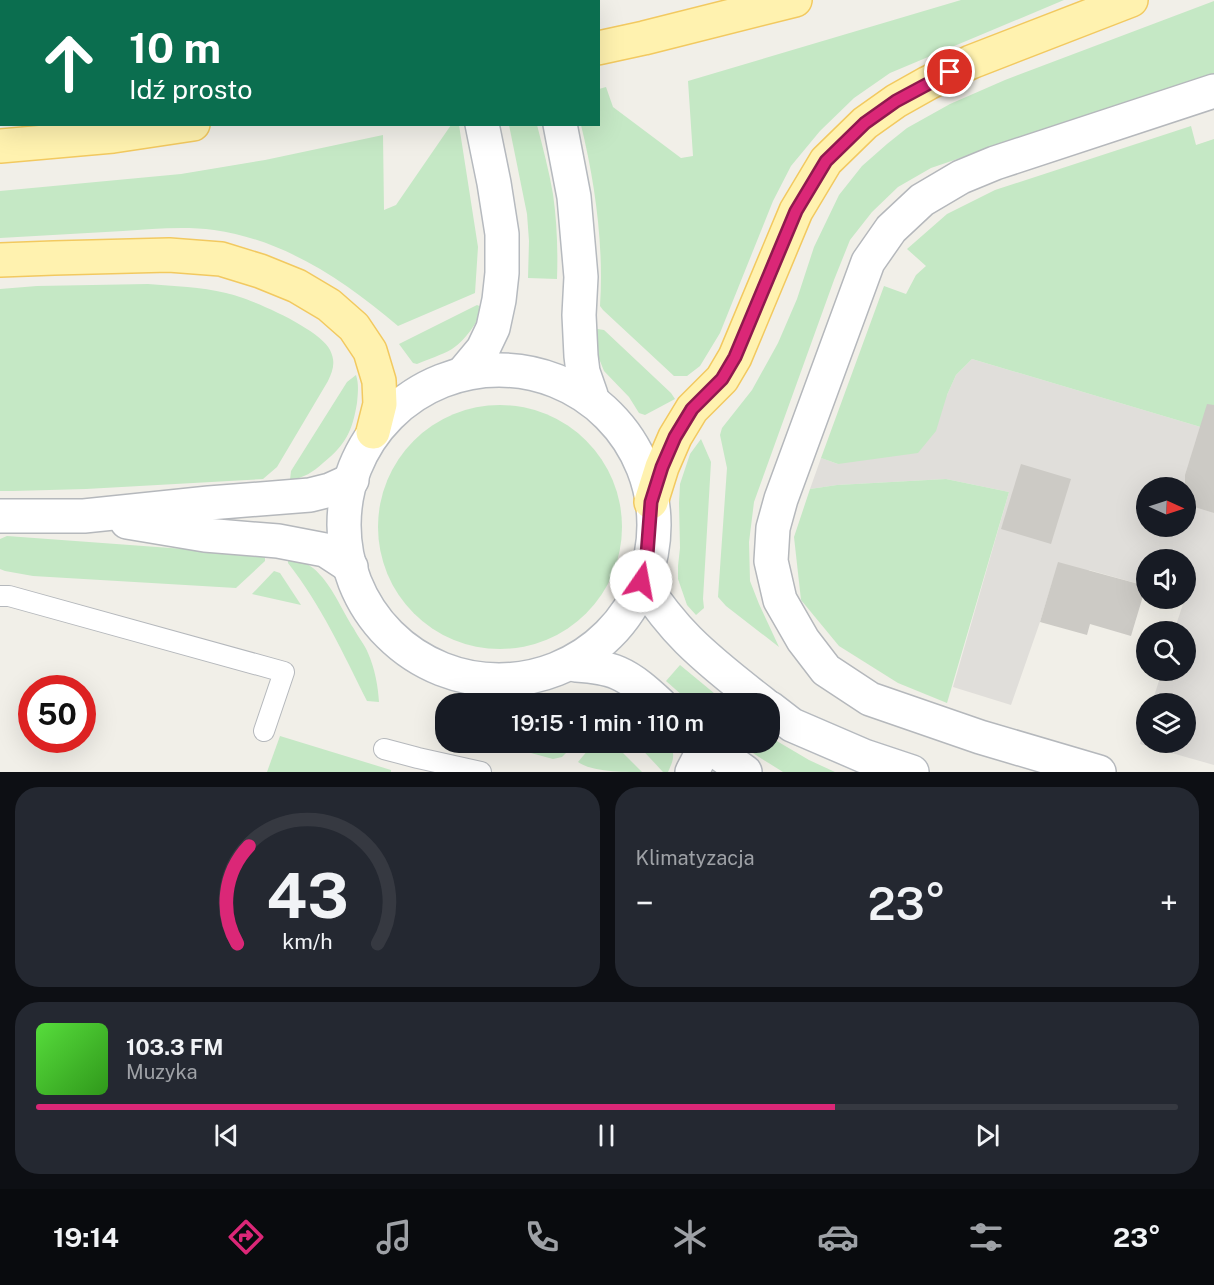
<!DOCTYPE html>
<html lang="pl">
<head>
<meta charset="utf-8">
<style>
	:root { --surface:#171b24; --page:#242831; --text:#f1f3f6; --muted:#9ea1a6; --line:#363941; --accent:#db2777 }
	body { margin:0; font-family:"Public Sans",sans-serif; background:var(--page); color:var(--text); height:100vh; display:flex; flex-direction:column; font-size:22px; white-space:nowrap }
	* { box-sizing:border-box; margin:0 }
	p { font-size:20px; color:var(--muted) }
	.icon { flex:none; width:33px; height:33px; fill:none; stroke:currentColor; stroke-width:2; stroke-linecap:round; stroke-linejoin:round }
	.map { position:relative; height:772px; overflow:hidden }
	.side { display:flex; flex-direction:column; gap:15px; padding:15px; background:#0d0f14; flex:1 }
	.side>* { flex:none }
	.top-card { position:absolute; left:0px; top:0px; width:600px; height:126px; box-shadow:0 6px 24px #0002; background:#0b6e4f; color:#fff; overflow:hidden }
	.needle { width:39px; rotate:93deg }
	.tools { position:absolute; left:1136px; top:477px; display:grid; gap:12px }
	.tools a { display:grid; place-items:center; width:60px; height:60px; border-radius:50%; background:var(--surface); box-shadow:0 6px 24px #0002; font-size:30px }
	.speed { position:absolute; left:18px; top:675px; display:flex; gap:12px; font-size:30px; font-weight:700; text-align:center }
	.speed>* { display:grid; place-content:center; width:78px; height:78px; border-radius:50%; background:var(--surface); box-shadow:0 6px 24px #0002; line-height:1 }
	.speed .limit { border:9px solid #d22; background:#fff; color:#111 }
	.pin { position:absolute; display:grid; place-items:center; width:51px; height:51px; color:#fff; margin:-26px; border:3px solid #fff; border-radius:50%; box-shadow:0 2px 6px #0007 }
	.me { position:absolute; width:66px; margin:-33px; rotate:12deg; stroke-linejoin:round; filter:drop-shadow(0 0 4px #0008) }
	.turn { display:flex; align-items:center; gap:21px; height:126px; padding:0 30px; font-size:27px }
	.turn .icon { width:78px; height:78px; stroke-width:2.5 }
	.turn b { display:block; font-size:42px; line-height:51px }
	.big { font-size:45px; font-weight:600; line-height:1.1 }
	.side .tile { flex:1; display:flex; flex-direction:column; justify-content:center; gap:9px; min-width:0; padding:0 21px; border-radius:24px; background:var(--page) }
	.side .dial { align-items:center; gap:0 }
	.dial svg { height:156px; overflow:visible; fill:none; stroke:var(--line); stroke-width:7; stroke-linecap:round; text-anchor:middle }
	.dial text { fill:var(--text); stroke:none }
	.song { display:flex; align-items:center; gap:18px }
	.cover { width:72px; height:72px; border-radius:9px; background:linear-gradient(135deg,hsl(110 70% 55%),hsl(110 70% 35%)) }
	.played { height:6px; border-radius:3px; background:linear-gradient(90deg,var(--accent) 70%,var(--line) 70%) }
	.keys { display:flex; justify-content:space-around; direction:ltr }
	.heat { display:flex; justify-content:space-between; align-items:center; font-size:33px; direction:ltr }
	.side .tiles { flex:1; display:grid; gap:15px; grid-template-columns:1fr 1fr }
	.tile:last-child { grid-column:span 2 }
	.trip { position:absolute; left:435px; top:693px; width:345px; height:60px; border-radius:24px; background:var(--surface); box-shadow:0 6px 24px #0002; font-weight:600; line-height:60px; text-align:center }
	.dock { display:flex; height:96px; justify-content:space-around; align-items:center; background:#090b0e; color:var(--muted) }
	.dock .icon { width:42px; height:42px }
	.dock .current { color:var(--accent) }
	.dock b { font-size:27px; color:var(--text) }
	.map>svg:first-child { display:block }
	.industrial { fill:#e0deda; fill-rule:evenodd }
	.green { fill:#c5e8c5 }
	.building { fill:#cccac5 }
	.lines { fill:none; stroke-linecap:round; stroke-linejoin:round }
	.service-casing { stroke:#b5b8bc; stroke-width:22 }
	.minor-casing { stroke:#b5b8bc; stroke-width:36 }
	.secondary-casing { stroke:#b6babf; stroke-width:36 }
	.primary-casing { stroke:#f2c960; stroke-width:36 }
	.service { stroke:#fff; stroke-width:20 }
	.minor { stroke:#fff; stroke-width:33 }
	.secondary { stroke:#fff; stroke-width:33 }
	.primary { stroke:#fff2af; stroke-width:33 }
	.route-casing { stroke:#8e194d; stroke-width:15 }
	.route { stroke:#db2777; stroke-width:10 }
</style>
</head>
<body>
<div class="map">
<svg width="1214" height="772" viewBox="0 0 1214 772">
	<rect width="100%" height="100%" fill="#f1efe8"/>
	<path class="industrial" d="M972,359L1214,431V765L1140,744L1146,723V742H1185V704L1152,703L1162,671L1185,670V632L1174,631L1185,598V560H1146V586L1089,570L1083,591L1052,583L1040,622L1011,705L953,687L1009,492L946,479L837,485L810,489L821,458L838,464L947,395L956,375ZM1146,488H1185V526H1146Z"/>
	<g class="green">
		<path d="M0,0H278L268,2H2V34H0Z"/>
		<path d="M961,0H1064L890,73L854,98L820,131L791,166L773,201L720,333L700,366L687,376H674L603,310L600,306C604,246 595,182 581,125L598,124L599,89L606,87L613,107L681,158L693,156L688,81Z"/>
		<path d="M1214,1V74L1077,118L931,168L898,187L872,212L850,240L834,280L754,502L749,542L750,581L759,604L779,647L726,606L718,597L727,468L720,435L722,428L752,390L778,343L797,299L814,247L839,195L862,166L887,144L907,128L950,104L1005,80Z"/>
		<path d="M451,125H459L478,247L475,293L398,326C345,281 285,240 214,230C184,226 153,229 123,231C82,233 41,236 0,238V191L181,174L265,160L383,135L384,210L396,205Z"/>
		<path d="M509,125H537C543,148 549,171 553,194C557,222 558,251 557,279L528,278L529,241L527,214Z"/>
		<path d="M1191,126L1196,145L1214,139V431L972,359L956,375L947,395L936,431L918,453L838,464L821,458L884,286L906,294L916,275L926,266L907,249L947,214L995,190Z"/>
		<path d="M148,284C174,286 201,287 226,293C250,298 320,329 330,350C336,362 333,370 328,381L277,467L263,479L86,489L13,491H0V289L37,286Z"/>
		<path d="M477,305L484,308C476,323 467,339 452,349C442,355 428,359 417,364L413,363L399,344Z"/>
		<path d="M591,328L604,330L671,393L675,399L645,415L639,413L629,397L604,371L594,346Z"/>
		<path d="M356,375C359,384 358,393 357,403C352,432 346,444 323,463C313,472 304,478 290,480L291,471L347,382Z"/>
		<circle cx="500" cy="527" r="122"/>
		<path d="M701,439L711,462L703,599L704,608L696,615L687,605L678,579V566L680,548L679,503L680,484L690,454Z"/>
		<path d="M946,479L1009,492L947,703L898,683L839,646L801,600L794,537L810,489L837,485Z"/>
		<path d="M7,536L265,555V561L236,588L33,576L5,571L0,569V539Z"/>
		<path d="M288,556C297,559 305,562 313,568C332,584 341,609 354,629C358,637 365,645 368,653C375,669 378,686 379,702L367,701C343,653 321,605 288,563Z"/>
		<path d="M274,571L280,573L301,605L252,594Z"/>
		<path d="M680,665L726,703H691L666,681Z"/>
		<path d="M590,693L618,701L615,704L535,703L569,694Z"/>
		<path d="M280,736L391,770V772H267Z"/>
		<path d="M770,737L809,760L835,772H783L759,757L738,743L770,742Z"/>
		<path d="M494,743V742L576,743L562,757L553,759Z"/>
		<path d="M594,743H613L642,772C623,772 592,772 578,762Z"/>
		<path d="M636,743H667C677,752 673,761 668,772H663Z"/>
	</g>
	<g class="building">
		<path d="M1207,404L1214,405V513L1185,504V475Z"/>
		<path d="M1021,464L1071,479L1051,544L1001,529Z"/>
		<path d="M1058,562L1146,586L1131,636L1090,624L1087,635L1040,622Z"/>
	</g>
	<g class="lines">
		<defs>
			<g id="service">
				<path d="M0,596H9L284,672L264,731"/>
				<path d="M384,749L418,758L481,772"/>
			</g>
			<g id="minor">
				<path d="M0,516H84L209,503L310,495L330,490L352,480"/>
				<path d="M127,522L205,535L278,541L325,550L351,567"/>
				<path d="M692,772L706,745"/>
				<path d="M1099,772L980,737L870,699L826,670L803,640L780,600L771,561L773,528L781,499L868,262L891,229L922,200L961,177L995,163L1214,91"/>
			</g>
			<g id="secondary">
				<path d="M457,0V2"/>
				<path d="M534,0L535,2"/>
				<path d="M560,124L574,197L581,277L579,315L581,356L583,372L591,395"/>
				<circle cx="499" cy="525" r="155"/>
				<path d="M463,373L483,349L493,328L499,300L502,273V234L494,183L482,124"/>
				<path d="M641,581C655,602 670,622 688,640C711,663 738,684 764,704"/>
				<path d="M576,665C590,666 605,667 618,673C634,680 647,692 660,704"/>
				<path d="M770,708L792,725L864,756L912,772"/>
				<path d="M703,742L745,772"/>
			</g>
			<g id="primary">
				<path d="M500,2L507,0"/>
				<path d="M598,48L644,38L795,0"/>
				<path d="M0,79L2,78"/>
				<path d="M0,146L113,136L193,124"/>
				<path d="M0,260L54,258L169,255L221,259L260,271L297,286L329,305L354,327L370,351L379,381L380,404L373,432"/>
				<path d="M651,502L662,467L675,437L692,409L722,379L735,357L796,211L826,161L865,123L896,101L928,83L971,62L1131,0"/>
			</g>
		</defs>
		<use href="#service" class="service-casing"/>
		<use href="#minor" class="minor-casing"/>
		<use href="#secondary" class="secondary-casing"/>
		<use href="#primary" class="primary-casing"/>
		<use href="#service" class="service"/>
		<use href="#minor" class="minor"/>
		<use href="#secondary" class="secondary"/>
		<use href="#primary" class="primary"/>
	</g>
	<g class="lines">
		<defs>
			<path id="route" d="M641,581L647,555L651,502L662,467L675,437L692,409L722,379L735,357L796,211L826,161L865,123L896,101L950,72"/>
		</defs>
		<use href="#route" class="route-casing"/>
		<use href="#route" class="route"/>
	</g>
</svg>
<div class="tools">
<a><svg class="needle" viewBox="-14 -14 28 28"><path d="M0-13l5 13h-10z" fill="#e53935"/><path d="M0 13l5-13h-10z" fill="#9ea1a6"/></svg></a>
<a><svg class="icon" aria-label="sound" viewBox="0 0 24 24"><path d="M4 9h4l5-4v14l-5-4H4zM17 9q2 3 0 6"/></svg></a>
<a><svg class="icon" aria-label="search" viewBox="0 0 24 24"><circle cx="10" cy="10" r="6"/><path d="M15 15l6 6"/></svg></a>
<a><svg class="icon" aria-label="layers" viewBox="0 0 24 24"><path d="M12 4l9 5-9 5-9-5zM3 14l9 5 9-5"/></svg></a>
</div>
<div class="speed"><div class="limit">50</div></div>
<div class="pin" style="left:950px;top:72px;background:#d93025"><svg class="icon" aria-label="arrive" viewBox="0 0 24 24"><path d="M6 21V4h12l-3 4 3 4H6"/></svg></div>
<svg class="me" style="left:641px;top:581px" viewBox="-20 -20 40 40"><circle r="19" fill="#fff"/><path d="M0-13L10 11 0 6-10 11z" fill="#db2777"/></svg>
<div class="trip">19:15 · 1 min · 110 m</div>
<div class="top-card">
<div class="turn"><svg class="icon" aria-label="ahead" viewBox="0 0 24 24"><path d="M12 20V5M6 11l6-6 6 6"/></svg><div><b>10 m</b>Idź prosto</div></div>
</div>
</div>
<section class="side">
<div class="tiles">
<div class="tile dial"><svg viewBox="0 0 100 80">
<path d="M14 69A42 42 0 1 1 86 69"/>
<path d="M14 69A42 42 0 0 1 20 19" stroke="#db2777"/>
<text x="50" y="56" font-size="32" font-weight="700">43</text>
<text x="50" y="72" font-size="11">km/h</text>
</svg></div>
<div class="tile"><p>Klimatyzacja</p>
<div class="heat"><a>−</a><b class="big">23°</b><a>+</a></div>
</div>
<div class="tile">
<div class="song"><i class="cover"></i><div><b>103.3 FM</b><p>Muzyka</p></div></div>
<div class="played"></div>
<div class="keys"><svg class="icon" aria-label="previous" viewBox="0 0 24 24"><path d="M18 5L8 12l10 7zM5 5v14"/></svg><svg class="icon" aria-label="pause" viewBox="0 0 24 24"><path d="M8 5v14M16 5v14"/></svg><svg class="icon" aria-label="next" viewBox="0 0 24 24"><path d="M6 5l10 7-10 7zM19 5v14"/></svg></div>
</div>
</div>
</section>
<nav class="dock">
<b>19:14</b>
<svg class="icon current" aria-label="directions" viewBox="0 0 24 24"><path d="M12 3l9 9-9 9-9-9zM9 14v-3h6M13 9l2 2-2 2"/></svg>
<svg class="icon" aria-label="music" viewBox="0 0 24 24"><path d="M9 18V5l10-2v13"/><circle cx="6" cy="18" r="3"/><circle cx="16" cy="16" r="3"/></svg>
<svg class="icon" aria-label="phone" viewBox="0 0 24 24"><path d="M5 4h4l2 5-3 2q2 4 5 5l2-3 5 2v4C11 20 4 13 5 4z"/></svg>
<svg class="icon" aria-label="climate" viewBox="0 0 24 24"><path d="M12 3v18M4 7l16 10M4 17L20 7"/></svg>
<svg class="icon" aria-label="car" viewBox="0 0 24 24"><path d="M5 17H2v-5l4-1 3-4h7l3 4 3 1v5h-3M9 17h6M6 11h13"/><circle cx="7" cy="17" r="2"/><circle cx="17" cy="17" r="2"/></svg>
<svg class="icon" aria-label="filters" viewBox="0 0 24 24"><path d="M4 7h16M4 17h16"/><circle cx="9" cy="7" r="2"/><circle cx="15" cy="17" r="2"/></svg>
<b>23°</b>
</nav>
</body>
</html>
